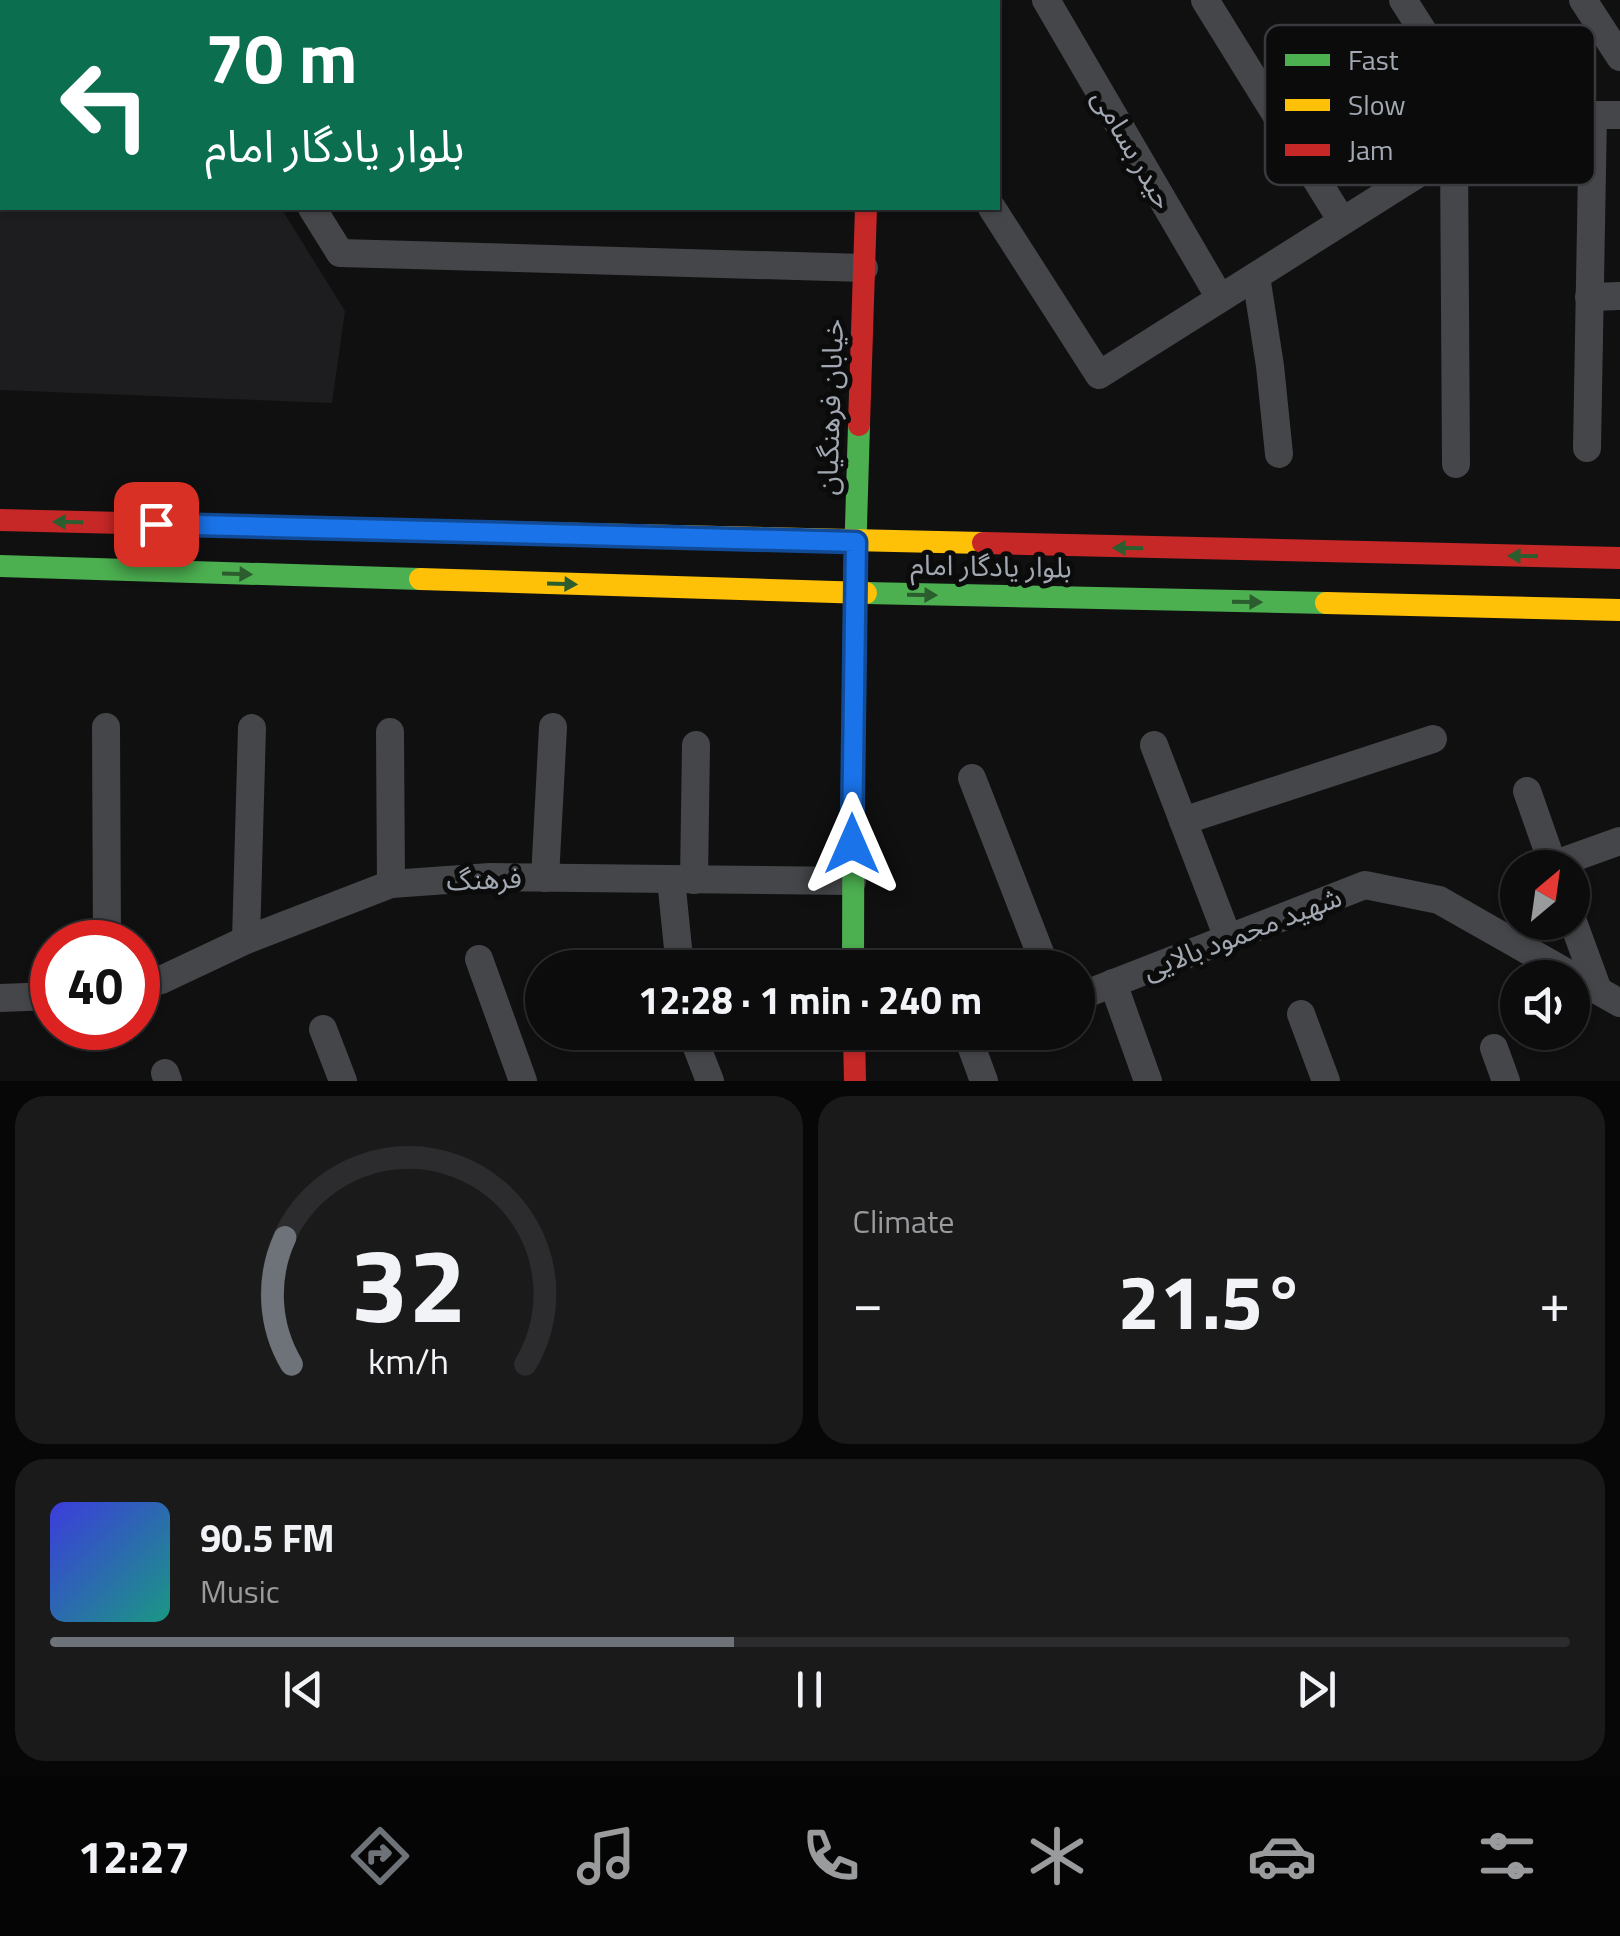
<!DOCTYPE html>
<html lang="en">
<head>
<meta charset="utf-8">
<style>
	:root { --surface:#0c0c0d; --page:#1a1a1b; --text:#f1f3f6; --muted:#9a9b9d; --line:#2c2c2e; --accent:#6e7379 }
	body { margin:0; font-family:"Titillium Web","Noto Sans Arabic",sans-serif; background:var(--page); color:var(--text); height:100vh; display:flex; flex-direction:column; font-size:38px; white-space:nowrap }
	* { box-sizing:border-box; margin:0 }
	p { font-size:32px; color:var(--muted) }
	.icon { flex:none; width:55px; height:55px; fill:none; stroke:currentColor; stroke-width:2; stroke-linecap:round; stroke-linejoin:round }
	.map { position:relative; height:1081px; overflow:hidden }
	.side { display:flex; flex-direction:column; gap:15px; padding:15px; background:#070707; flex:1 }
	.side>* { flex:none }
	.top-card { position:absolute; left:0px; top:0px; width:1000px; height:210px; box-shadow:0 2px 8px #0004,0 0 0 2px var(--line); background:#0b6e4f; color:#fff; overflow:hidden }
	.needle { width:65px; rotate:29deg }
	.controls { position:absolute; left:1500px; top:850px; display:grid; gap:20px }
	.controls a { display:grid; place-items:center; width:90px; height:90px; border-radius:50%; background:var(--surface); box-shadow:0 2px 8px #0004,0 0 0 2px var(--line); font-size:50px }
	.speed { position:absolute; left:30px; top:920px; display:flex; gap:20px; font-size:50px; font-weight:700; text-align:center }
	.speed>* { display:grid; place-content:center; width:130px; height:130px; border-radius:50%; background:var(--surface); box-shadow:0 2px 8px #0004,0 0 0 2px var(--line); line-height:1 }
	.speed .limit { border:15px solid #d22; background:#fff; color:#111 }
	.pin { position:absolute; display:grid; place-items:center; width:85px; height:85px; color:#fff; margin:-42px; border-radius:20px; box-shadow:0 5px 15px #0006 }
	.me { position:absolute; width:110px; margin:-55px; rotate:0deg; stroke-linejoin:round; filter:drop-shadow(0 0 8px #0008) }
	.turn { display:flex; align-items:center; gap:35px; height:210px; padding:0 40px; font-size:45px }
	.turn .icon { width:130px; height:130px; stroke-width:2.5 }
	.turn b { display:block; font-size:70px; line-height:85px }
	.big { font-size:75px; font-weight:700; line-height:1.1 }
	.side .card { flex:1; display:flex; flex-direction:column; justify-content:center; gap:15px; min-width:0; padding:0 35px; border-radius:30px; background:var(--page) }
	.side .dial { align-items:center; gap:0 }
	.dial svg { height:260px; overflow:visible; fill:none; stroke:var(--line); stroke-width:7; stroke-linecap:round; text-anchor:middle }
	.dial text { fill:var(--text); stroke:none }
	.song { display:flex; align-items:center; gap:30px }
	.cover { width:120px; height:120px; border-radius:15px; background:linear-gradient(135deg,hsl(240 70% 55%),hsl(170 70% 35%)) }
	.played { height:10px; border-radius:5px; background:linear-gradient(90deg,var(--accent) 45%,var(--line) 45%) }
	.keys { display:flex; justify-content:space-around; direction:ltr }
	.heat { display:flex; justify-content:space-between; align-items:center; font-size:55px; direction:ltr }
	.side .tiles { flex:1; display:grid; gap:15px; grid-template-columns:1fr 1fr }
	.card:last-child { grid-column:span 2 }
	.trip { position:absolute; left:525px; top:950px; width:570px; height:100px; border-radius:50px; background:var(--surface); box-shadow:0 2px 8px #0004,0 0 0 2px var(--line); font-weight:700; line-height:100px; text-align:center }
	.menu { display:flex; height:160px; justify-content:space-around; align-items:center; background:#050505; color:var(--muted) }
	.menu .icon { width:70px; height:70px }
	.menu .active { color:var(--accent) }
	.menu b { font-size:45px; color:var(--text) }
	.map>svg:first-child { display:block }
	.built { fill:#1d1d1f }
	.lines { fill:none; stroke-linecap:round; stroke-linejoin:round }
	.street { stroke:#454649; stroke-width:28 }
	.fast { stroke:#4caf50; stroke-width:22 }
	.slow { stroke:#ffc107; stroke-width:22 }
	.jam { stroke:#c62828; stroke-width:22 }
	.oneway { fill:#2c5d2e }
	.route-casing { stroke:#114b97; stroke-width:25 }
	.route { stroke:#1a73e8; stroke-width:18 }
	.labels { text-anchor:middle; stroke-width:10; stroke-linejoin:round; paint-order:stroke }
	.street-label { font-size:28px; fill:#a1a8b1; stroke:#0b0b0c }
	.key { fill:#0b0b0c; stroke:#383a3e; stroke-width:2.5 }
	.key-label { font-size:28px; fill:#a1a8b1 }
</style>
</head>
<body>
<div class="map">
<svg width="1620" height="1081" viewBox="0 0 1620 1081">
	<rect width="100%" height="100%" fill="#101011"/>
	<path class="built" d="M0,0L155,2H2V208H281L345,311L332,403L0,390Z"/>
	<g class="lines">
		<g class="street">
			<path d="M186,0L188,2"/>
			<path d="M394,0L395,2"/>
			<path d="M589,0L591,2"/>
			<path d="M790,0L791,2"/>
			<path d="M1046,0L1220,298"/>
			<path d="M1205,0L1342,221"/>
			<path d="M1403,0L1444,64L1511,115H1620"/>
			<path d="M1583,0L1620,57"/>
			<path d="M294,2L298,0"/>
			<path d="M1454,151L1456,464"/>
			<path d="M312,208L340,253L864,268"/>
			<path d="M992,208L1099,375L1511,115"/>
			<path d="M1256,276L1270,366L1279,454"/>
			<path d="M1589,297L1620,296"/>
			<path d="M1587,448L1593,115"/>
			<path d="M106,727L107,942"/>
			<path d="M390,732L391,884"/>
			<path d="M1154,745L1228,938"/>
			<path d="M972,778L1046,968"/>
			<path d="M1527,791L1554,868"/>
			<path d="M1183,821L1433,739"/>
			<path d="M1553,865L1620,841"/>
			<path d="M545,878L553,727"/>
			<path d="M671,879L680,968"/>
			<path d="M694,880L696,745"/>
			<path d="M1572,919L1598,990"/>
			<path d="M246,940L252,728"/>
			<path d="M479,959L523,1081"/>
			<path d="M941,964L942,968"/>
			<path d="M1113,983L1148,1081"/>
			<path d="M138,986L161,980L246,940L391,884L490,877L852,881"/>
			<path d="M1078,997L1365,885L1439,900L1620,1003"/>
			<path d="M0,998L52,996"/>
			<path d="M1301,1014L1326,1081"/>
			<path d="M323,1029L343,1081"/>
			<path d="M691,1032L710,1081"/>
			<path d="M966,1032L984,1081"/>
			<path d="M1494,1048L1506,1081"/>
			<path d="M165,1073L168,1081"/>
		</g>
		<g class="fast">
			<path d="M872,0V2"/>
			<path d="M0,566L420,579"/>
			<path d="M866,593L1326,603"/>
			<path d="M853,968L854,593L859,425"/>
		</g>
		<g class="slow">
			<path d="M492,532L983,543"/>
			<path d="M420,579L866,593"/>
			<path d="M1326,603L1620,610"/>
		</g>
		<g class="jam">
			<path d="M859,425L866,208"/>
			<path d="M0,520L492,532"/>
			<path d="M983,543L1620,558"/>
			<path d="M854,1032L855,1081"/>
		</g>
	</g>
	<defs><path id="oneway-solid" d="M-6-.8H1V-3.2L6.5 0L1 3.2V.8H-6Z" transform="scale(2.5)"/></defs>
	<g class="oneway">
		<use href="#oneway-solid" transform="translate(68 522) rotate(-179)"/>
		<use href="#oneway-solid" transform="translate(1128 548) rotate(-179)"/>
		<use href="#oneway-solid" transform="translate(1523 556) rotate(-179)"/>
		<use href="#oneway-solid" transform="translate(237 574) rotate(2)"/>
		<use href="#oneway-solid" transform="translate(562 584) rotate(2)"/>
		<use href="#oneway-solid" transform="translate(922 595) rotate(1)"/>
		<use href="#oneway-solid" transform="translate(1247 602) rotate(1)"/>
	</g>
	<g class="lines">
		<defs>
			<path id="route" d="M156,524L856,542L852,844"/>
		</defs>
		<use href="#route" class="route-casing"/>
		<use href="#route" class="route"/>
	</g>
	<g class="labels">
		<g class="street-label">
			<text transform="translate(1133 149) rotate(60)" y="10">حیدر بسامی</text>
			<text transform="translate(830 407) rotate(-88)" y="10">خیابان فرهنگیان</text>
			<text transform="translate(991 566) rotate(1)" y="10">بلوار یادگار امام</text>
			<text transform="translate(484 879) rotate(-2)" y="10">فرهنگ</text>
			<text transform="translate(1242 933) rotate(-21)" y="10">شهید محمود بالایی</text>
		</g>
	</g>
	<rect x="1265" y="25" width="330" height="160" rx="15" class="key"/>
	<rect x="1285" y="54" width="45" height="12" fill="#4caf50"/>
	<rect x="1285" y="99" width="45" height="12" fill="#ffc107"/>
	<rect x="1285" y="144" width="45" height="12" fill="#c62828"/>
	<g class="key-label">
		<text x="1348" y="70">Fast</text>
		<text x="1348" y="115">Slow</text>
		<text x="1348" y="160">Jam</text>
	</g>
</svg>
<div class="controls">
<a><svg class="needle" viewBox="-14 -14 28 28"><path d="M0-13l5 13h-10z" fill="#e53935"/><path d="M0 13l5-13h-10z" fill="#9a9b9d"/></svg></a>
<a><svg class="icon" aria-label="sound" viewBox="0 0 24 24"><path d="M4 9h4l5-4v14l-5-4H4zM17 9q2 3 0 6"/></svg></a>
</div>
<div class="speed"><div class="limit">40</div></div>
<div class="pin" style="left:156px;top:524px;background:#d93025"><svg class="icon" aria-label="arrive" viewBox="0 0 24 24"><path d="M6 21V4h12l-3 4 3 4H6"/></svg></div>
<svg class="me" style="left:852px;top:844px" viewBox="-20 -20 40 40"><path d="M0-17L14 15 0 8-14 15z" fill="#1a73e8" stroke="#fff" stroke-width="4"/></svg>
<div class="trip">12:28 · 1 min · 240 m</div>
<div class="top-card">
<div class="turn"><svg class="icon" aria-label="left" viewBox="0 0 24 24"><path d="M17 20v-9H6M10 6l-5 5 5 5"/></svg><div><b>70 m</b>بلوار یادگار امام</div></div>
</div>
</div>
<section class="side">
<div class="tiles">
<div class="card dial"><svg viewBox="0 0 100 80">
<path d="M14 69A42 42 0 1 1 86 69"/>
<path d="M14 69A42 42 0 0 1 12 30" stroke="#6e7379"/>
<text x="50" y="56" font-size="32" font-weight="700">32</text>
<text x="50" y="72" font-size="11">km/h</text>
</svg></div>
<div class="card"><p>Climate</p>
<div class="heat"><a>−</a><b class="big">21.5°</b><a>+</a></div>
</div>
<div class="card">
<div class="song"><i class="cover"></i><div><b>90.5 FM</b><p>Music</p></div></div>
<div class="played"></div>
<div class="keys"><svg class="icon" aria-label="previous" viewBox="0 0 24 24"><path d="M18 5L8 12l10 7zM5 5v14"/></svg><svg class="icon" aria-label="pause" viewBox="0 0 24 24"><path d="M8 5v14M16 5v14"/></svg><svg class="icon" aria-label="next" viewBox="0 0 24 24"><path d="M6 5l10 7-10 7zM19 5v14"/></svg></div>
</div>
</div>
</section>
<nav class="menu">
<b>12:27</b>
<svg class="icon active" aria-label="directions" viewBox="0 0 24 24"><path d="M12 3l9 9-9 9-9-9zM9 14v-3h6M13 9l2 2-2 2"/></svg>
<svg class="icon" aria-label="music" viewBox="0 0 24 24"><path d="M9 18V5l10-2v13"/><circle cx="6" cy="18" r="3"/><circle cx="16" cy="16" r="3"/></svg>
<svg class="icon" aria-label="phone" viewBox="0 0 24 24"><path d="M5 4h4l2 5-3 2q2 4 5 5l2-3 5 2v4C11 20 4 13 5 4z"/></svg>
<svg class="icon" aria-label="climate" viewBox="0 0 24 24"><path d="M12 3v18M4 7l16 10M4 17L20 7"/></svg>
<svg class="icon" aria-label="car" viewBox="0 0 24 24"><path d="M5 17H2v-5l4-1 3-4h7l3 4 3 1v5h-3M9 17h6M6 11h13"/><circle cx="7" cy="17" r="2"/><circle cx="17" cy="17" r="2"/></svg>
<svg class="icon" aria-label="filters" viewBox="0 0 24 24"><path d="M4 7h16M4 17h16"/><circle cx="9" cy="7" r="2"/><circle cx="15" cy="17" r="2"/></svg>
</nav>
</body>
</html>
